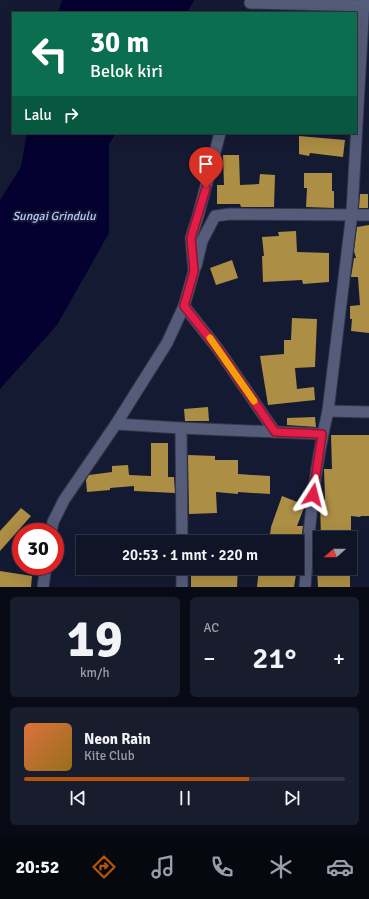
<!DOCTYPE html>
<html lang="id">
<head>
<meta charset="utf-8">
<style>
	:root { --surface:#0f1426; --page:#181d2e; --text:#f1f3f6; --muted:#9b9ea7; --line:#2f3343; --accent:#b45309 }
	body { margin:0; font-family:Signika,sans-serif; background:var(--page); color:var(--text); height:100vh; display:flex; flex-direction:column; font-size:15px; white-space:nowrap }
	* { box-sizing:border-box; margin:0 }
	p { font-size:13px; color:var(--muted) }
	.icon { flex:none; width:22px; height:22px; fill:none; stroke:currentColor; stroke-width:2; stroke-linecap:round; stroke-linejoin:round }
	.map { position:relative; height:587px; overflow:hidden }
	.panel { display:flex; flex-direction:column; gap:10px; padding:10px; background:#080b15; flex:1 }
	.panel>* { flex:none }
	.top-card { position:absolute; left:12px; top:12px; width:345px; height:122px; border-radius:0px; box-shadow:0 4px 16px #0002,0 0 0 1px var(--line); background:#0b6e4f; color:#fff; overflow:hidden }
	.needle { width:26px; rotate:250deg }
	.buttons { position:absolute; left:313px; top:531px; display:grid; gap:8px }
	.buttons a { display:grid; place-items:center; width:44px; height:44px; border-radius:0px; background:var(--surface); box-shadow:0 4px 16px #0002,0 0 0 1px var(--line); font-size:20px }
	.speed { position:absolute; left:12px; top:523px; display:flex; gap:8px; font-size:20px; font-weight:700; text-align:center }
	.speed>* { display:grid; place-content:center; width:52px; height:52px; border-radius:50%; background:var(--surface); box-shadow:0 4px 16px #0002,0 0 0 1px var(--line); line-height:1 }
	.speed .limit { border:6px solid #d22; background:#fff; color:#111 }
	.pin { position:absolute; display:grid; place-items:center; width:34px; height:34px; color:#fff; margin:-41px -17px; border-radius:50% 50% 50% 0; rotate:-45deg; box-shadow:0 0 4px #0007 }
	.pin .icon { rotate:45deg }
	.me { position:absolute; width:44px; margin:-22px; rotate:9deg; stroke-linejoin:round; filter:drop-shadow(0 0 3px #0008) }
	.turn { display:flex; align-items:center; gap:14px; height:84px; padding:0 12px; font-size:18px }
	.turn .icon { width:52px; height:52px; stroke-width:2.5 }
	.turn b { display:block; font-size:28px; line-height:34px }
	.then { display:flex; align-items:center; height:38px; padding:0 12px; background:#0003; gap:8px; font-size:15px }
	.big { font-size:30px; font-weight:600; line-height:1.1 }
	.panel .card { flex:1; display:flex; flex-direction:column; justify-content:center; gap:6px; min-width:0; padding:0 14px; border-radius:6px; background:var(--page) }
	.panel .dial { align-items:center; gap:0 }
	.dial b { font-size:52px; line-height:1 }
	.song { display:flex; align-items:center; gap:12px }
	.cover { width:48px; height:48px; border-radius:6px; background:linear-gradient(135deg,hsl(20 70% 55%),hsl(40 70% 35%)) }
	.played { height:4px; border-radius:2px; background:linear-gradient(90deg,var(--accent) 70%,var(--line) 70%) }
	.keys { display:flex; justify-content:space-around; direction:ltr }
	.heat { display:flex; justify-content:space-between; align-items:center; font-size:22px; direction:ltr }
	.panel .tiles { flex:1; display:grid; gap:10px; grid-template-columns:1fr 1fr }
	.card:last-child { grid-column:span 2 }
	.trip { position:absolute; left:76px; top:535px; width:228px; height:40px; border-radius:0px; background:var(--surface); box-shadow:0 4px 16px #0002,0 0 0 1px var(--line); font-weight:600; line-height:40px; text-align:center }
	.dock { display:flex; height:64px; justify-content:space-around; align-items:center; background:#06080f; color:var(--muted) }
	.dock .icon { width:28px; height:28px }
	.dock .active { color:var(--accent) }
	.dock b { font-size:18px; color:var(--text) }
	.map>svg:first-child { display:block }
	.water { fill:#04002f }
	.building { fill:#ac8e44 }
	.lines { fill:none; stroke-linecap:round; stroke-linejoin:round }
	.minor-casing { stroke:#34364a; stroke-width:13 }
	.minor { stroke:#545c79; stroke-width:11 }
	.route-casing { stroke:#92132f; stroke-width:10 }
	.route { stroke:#e11d48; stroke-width:7 }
	.slow { stroke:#f59e0b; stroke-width:7 }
	.labels { text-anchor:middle; stroke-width:4; stroke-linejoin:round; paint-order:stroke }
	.water-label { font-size:12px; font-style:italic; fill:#b9c9ff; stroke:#141a32 }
</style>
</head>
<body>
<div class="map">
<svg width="369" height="587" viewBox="0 0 369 587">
	<rect width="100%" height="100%" fill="#141a32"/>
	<g class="water">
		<path d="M62,0H194L187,13H58Z"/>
		<path d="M27,133H116L109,144V233L57,325L0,389V200L21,167Z"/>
	</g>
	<g class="building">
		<path d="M299,136L345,140L343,157L310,153L309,156L299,154Z"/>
		<path d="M223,155H239L240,185L259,184L260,174L275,175L274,207H241L240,204H217V185H224Z"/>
		<path d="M304,173H332V191H334V208L306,207L307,188H304Z"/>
		<path d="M360,194H368V208H359Z"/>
		<path d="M369,225V333L351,331L352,319H350V306L360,305L358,277H351L354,258H356L354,251L357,227Z"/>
		<path d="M296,231L297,252L329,253V282L303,284L302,280L263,282L262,256H264L262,237L279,236L278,232Z"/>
		<path d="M232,260L238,278L216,285L210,268Z"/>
		<path d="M292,318L317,319L315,367L295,368L297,389L314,387L315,400L268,405L260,356L284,354V340H291Z"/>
		<path d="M208,407L209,421H185L184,409Z"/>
		<path d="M315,417L316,427L287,425V418Z"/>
		<path d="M331,435H369V516H361L360,517L351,516V538H321L320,500H325L324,469H332Z"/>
		<path d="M151,443H168V477H174L175,493L134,491V486L110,488V490L87,492L86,480L89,475L112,472V466L128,465L129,475L151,476Z"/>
		<path d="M188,455L215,456V460H238V474L270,476V494L238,492V494L216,492L217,513L189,514Z"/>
		<path d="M282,496L305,505L297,526H303L301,542H269L271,527Z"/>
		<path d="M21,508L31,516L0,551V531Z"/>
		<path d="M191,568H238L237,587H191Z"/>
		<path d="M259,568H297L294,587H257Z"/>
		<path d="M317,568H350V587H318Z"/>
		<path d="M0,571L32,576L31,587H0Z"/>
	</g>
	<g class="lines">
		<defs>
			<g id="minor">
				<path d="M250,3L369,6"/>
				<path d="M196,266L202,241L215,216L230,214L369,215"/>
				<path d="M184,306L218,349L275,432"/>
				<path d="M328,411L369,412"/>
				<path d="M116,424L181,428L322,434"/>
				<path d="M181,428L182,542"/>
				<path d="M51,532L53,522L64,500L116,424L167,343L184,306L194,271L191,238L198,216L220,133"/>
				<path d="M182,568V587"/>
				<path d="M43,587L46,566"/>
				<path d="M305,587C309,528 314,469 328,411L352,212L364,0"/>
			</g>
		</defs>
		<use href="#minor" class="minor-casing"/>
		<use href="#minor" class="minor"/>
	</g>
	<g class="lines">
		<defs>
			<path id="route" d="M206,188L191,238L194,271L184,306L218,349L275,432L322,434L313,495"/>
		</defs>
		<use href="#route" class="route-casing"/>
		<use href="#route" class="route"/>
		<path class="slow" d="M210,338L254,401"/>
	</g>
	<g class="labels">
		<g class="water-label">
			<text x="54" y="220">Sungai Grindulu</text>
		</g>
	</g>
</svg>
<div class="buttons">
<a><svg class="needle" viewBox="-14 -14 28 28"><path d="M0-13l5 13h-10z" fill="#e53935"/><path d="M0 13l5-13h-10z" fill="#9b9ea7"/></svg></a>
</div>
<div class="speed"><div class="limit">30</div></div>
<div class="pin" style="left:206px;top:188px;background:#d93025"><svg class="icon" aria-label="arrive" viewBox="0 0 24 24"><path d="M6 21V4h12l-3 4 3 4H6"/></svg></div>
<svg class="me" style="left:313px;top:495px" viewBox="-20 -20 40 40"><path d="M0-17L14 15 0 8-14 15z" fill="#e11d48" stroke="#fff" stroke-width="4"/></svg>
<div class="trip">20:53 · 1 mnt · 220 m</div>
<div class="top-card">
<div class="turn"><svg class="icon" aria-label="left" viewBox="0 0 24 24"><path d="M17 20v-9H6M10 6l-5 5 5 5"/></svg><div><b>30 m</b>Belok kiri</div></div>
<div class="then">Lalu<svg class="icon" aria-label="right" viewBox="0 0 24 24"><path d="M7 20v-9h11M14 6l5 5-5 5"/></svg></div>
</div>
</div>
<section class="panel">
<div class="tiles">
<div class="card dial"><b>19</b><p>km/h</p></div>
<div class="card"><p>AC</p>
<div class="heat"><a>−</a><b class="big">21°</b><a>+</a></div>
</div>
<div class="card">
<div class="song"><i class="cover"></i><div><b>Neon Rain</b><p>Kite Club</p></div></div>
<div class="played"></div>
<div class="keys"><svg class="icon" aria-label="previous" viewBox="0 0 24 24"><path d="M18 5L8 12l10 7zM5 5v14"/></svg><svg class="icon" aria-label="pause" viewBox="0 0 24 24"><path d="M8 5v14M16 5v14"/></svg><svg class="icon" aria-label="next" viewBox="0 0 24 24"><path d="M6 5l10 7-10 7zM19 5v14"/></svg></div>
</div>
</div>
</section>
<nav class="dock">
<b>20:52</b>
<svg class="icon active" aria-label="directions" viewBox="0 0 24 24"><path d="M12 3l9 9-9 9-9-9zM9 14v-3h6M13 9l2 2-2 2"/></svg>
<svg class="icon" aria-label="music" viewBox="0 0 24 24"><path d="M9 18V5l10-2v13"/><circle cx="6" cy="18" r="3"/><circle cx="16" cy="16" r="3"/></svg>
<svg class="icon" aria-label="phone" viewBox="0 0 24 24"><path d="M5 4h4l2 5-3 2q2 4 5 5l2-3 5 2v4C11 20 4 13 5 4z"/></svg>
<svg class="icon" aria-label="climate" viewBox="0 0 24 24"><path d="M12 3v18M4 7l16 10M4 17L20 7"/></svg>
<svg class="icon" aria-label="car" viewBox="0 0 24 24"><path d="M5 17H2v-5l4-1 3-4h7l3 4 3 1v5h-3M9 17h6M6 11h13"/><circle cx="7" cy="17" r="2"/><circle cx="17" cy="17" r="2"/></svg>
</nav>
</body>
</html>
